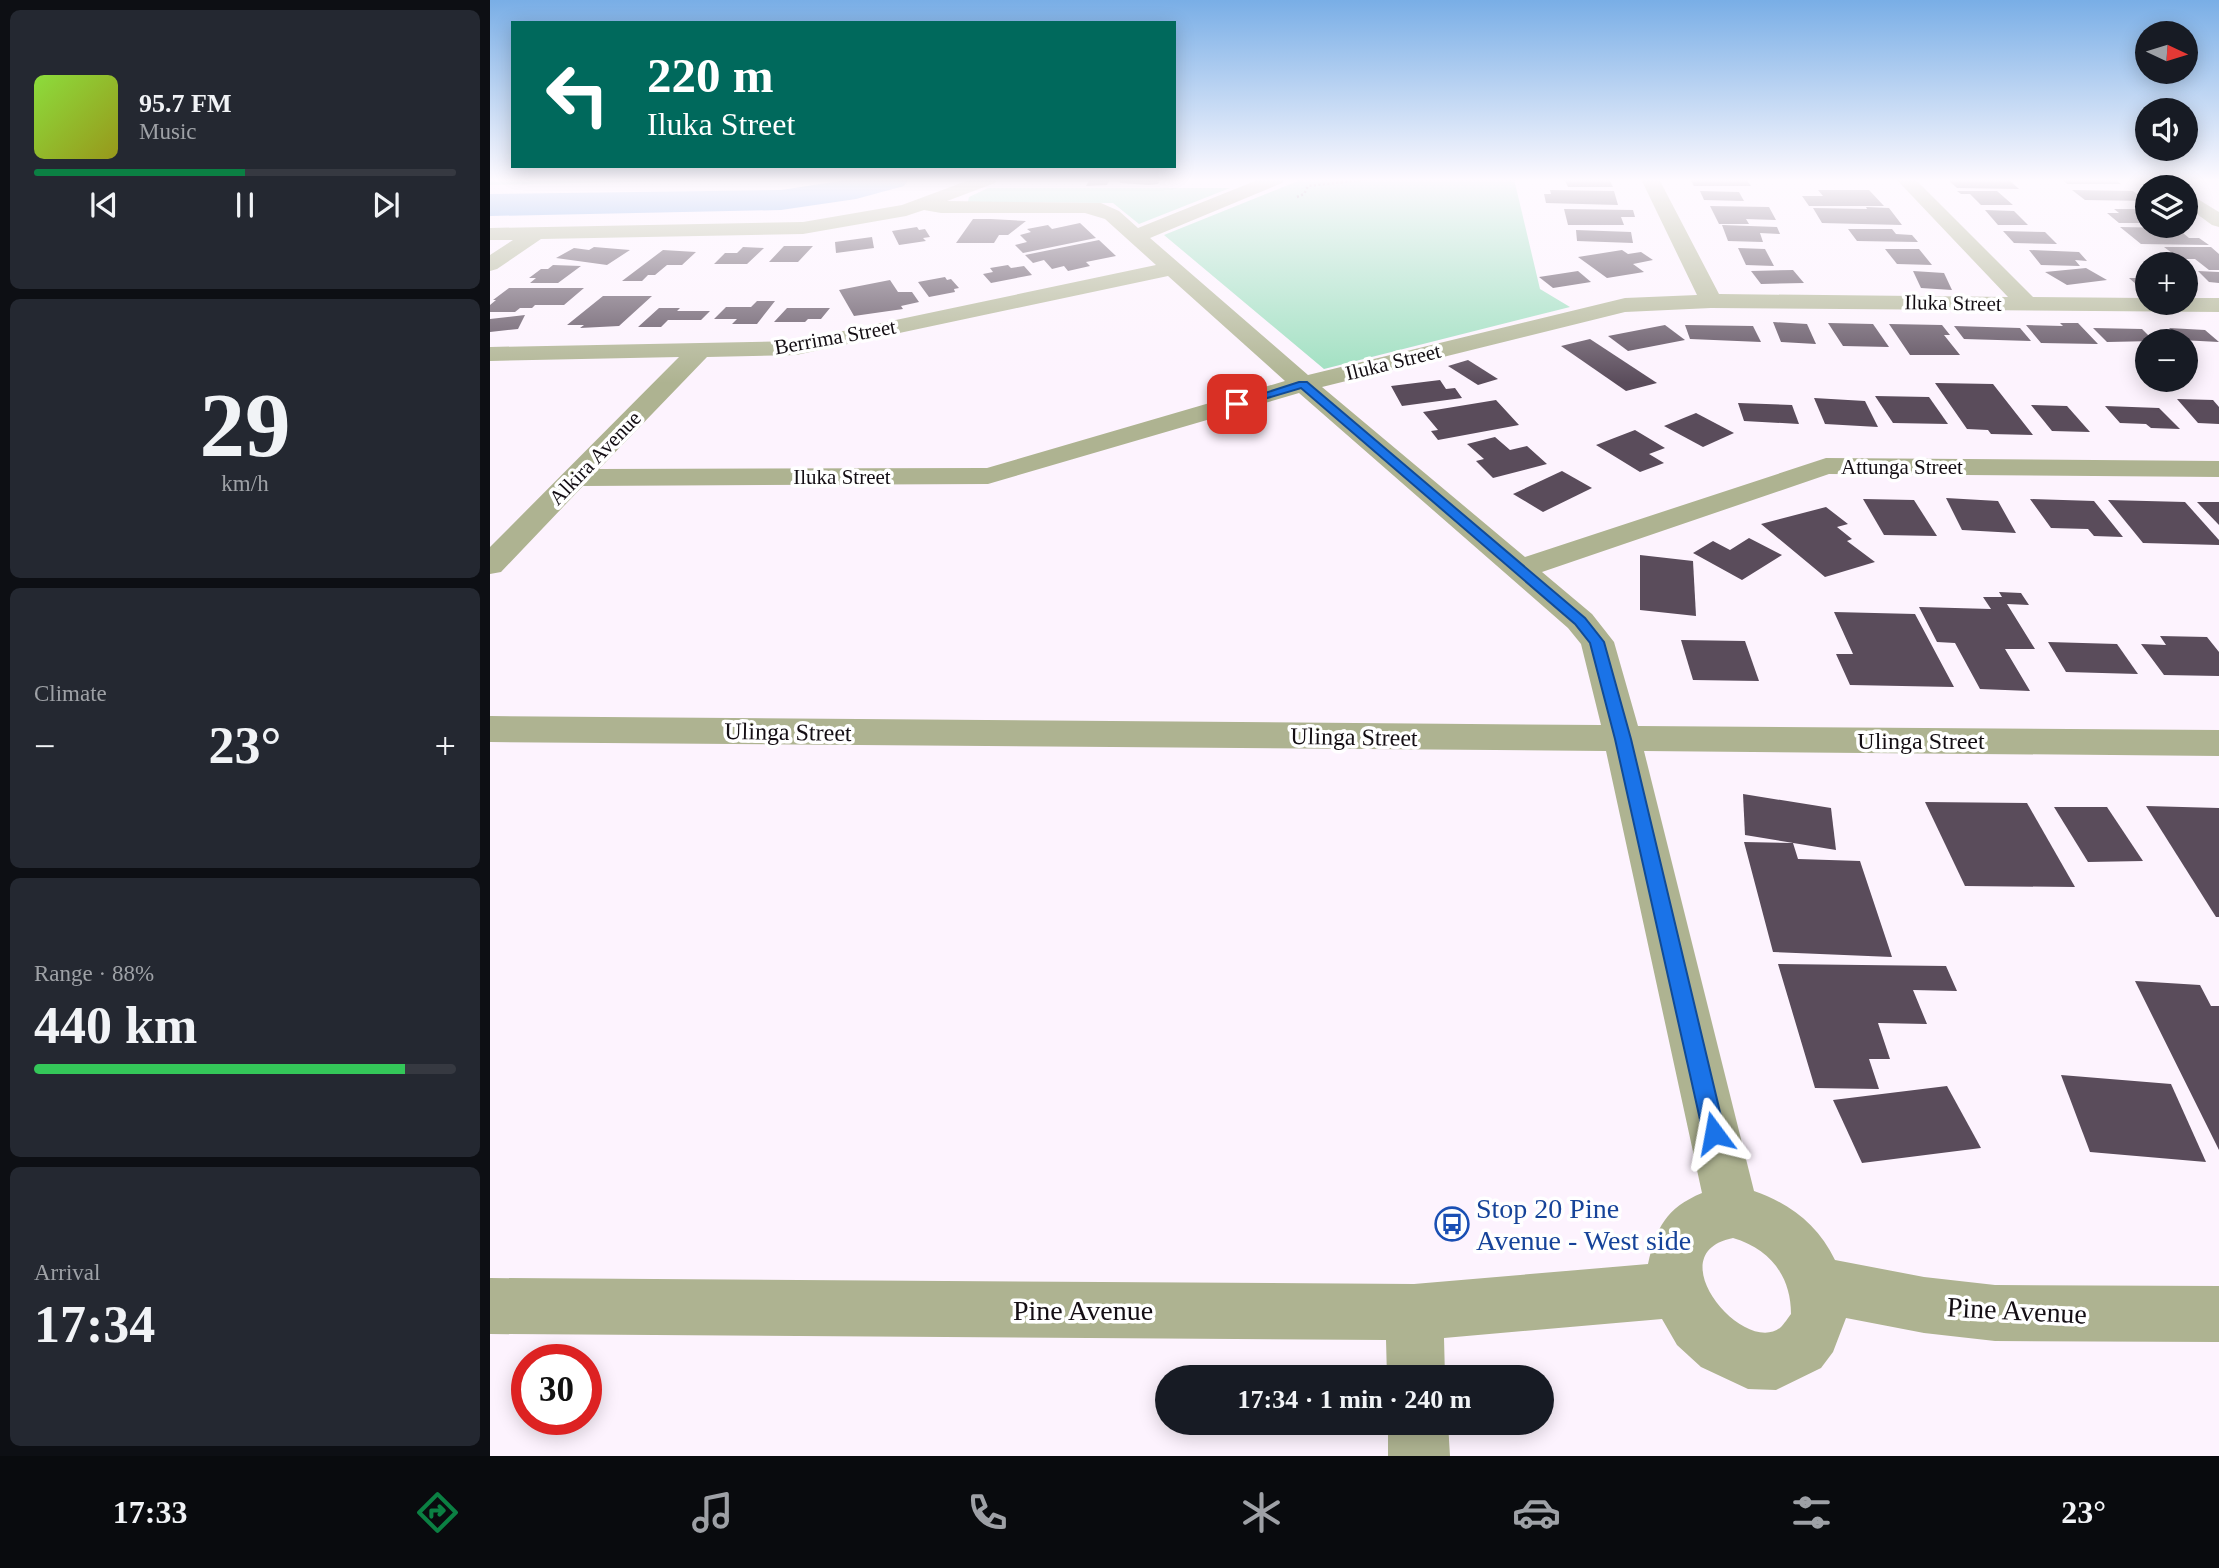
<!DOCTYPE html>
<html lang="en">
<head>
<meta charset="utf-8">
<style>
	:root { --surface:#171b24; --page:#242831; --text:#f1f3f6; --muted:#9ea1a6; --line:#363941; --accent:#0b8043 }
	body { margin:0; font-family:Georgia,serif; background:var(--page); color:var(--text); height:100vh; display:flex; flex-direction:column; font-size:26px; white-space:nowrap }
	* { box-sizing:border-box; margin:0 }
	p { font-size:23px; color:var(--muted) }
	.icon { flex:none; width:38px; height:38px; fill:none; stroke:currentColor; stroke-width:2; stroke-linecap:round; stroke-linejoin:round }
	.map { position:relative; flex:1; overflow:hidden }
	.panel { display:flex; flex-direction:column; gap:10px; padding:10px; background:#0d0f14; width:490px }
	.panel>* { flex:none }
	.top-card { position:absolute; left:21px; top:21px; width:665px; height:147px; border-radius:0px; box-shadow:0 4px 18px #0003; background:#00695c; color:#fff; overflow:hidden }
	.needle { width:46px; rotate:94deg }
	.controls { position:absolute; left:1645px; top:21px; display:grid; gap:14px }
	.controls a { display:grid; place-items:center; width:63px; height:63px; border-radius:50%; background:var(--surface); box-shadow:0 4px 18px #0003; font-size:35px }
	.speed { position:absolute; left:21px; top:1344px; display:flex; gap:14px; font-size:35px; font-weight:700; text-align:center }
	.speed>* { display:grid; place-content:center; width:91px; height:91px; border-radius:50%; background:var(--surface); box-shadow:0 4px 18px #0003; line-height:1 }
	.speed .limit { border:10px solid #d22; background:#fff; color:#111 }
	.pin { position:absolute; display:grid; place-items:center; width:60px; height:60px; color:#fff; margin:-30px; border-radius:14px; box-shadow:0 4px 10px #0006 }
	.me { position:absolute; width:77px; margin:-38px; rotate:347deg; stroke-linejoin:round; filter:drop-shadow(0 0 5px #0008) }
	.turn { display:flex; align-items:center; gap:24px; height:147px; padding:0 21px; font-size:32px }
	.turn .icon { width:91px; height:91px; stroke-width:2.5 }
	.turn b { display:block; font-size:49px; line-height:60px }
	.big { font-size:52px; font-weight:800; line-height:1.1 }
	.panel .card { flex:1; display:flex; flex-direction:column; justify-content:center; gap:10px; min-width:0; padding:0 24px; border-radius:10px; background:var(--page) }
	.panel .dial { align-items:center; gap:0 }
	.dial b { font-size:91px; line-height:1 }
	.song { display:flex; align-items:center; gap:21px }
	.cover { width:84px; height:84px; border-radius:10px; background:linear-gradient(135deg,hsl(90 70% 55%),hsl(60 70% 35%)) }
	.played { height:7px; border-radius:4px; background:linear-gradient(90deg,var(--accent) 50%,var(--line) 50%) }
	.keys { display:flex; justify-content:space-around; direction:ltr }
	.heat { display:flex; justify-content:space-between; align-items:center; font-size:38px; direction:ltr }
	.charge { height:10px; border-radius:5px; background:linear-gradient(90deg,#34c759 88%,var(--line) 0) }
	.trip { position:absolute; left:665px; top:1365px; width:399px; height:70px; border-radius:35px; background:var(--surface); box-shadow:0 4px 18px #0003; font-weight:800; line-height:70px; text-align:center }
	.menu { display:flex; height:112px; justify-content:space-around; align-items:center; background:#090b0e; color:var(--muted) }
	.menu .icon { width:49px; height:49px }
	.menu .current { color:var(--accent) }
	.menu b { font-size:32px; color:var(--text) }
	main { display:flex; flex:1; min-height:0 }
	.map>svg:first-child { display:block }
	.green { fill:#9ddfbf }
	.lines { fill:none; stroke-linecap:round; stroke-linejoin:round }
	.river { fill:#74a5e3; fill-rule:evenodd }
	.building { fill:#5a4c5b }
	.path { stroke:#7e767e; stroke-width:2.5; stroke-dasharray:2 2.5; stroke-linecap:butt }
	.street { fill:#aeb391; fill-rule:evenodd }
	.route { fill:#1a73e8; stroke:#114b97; stroke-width:2 }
	.labels { text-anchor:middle; stroke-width:7; stroke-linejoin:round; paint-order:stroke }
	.far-street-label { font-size:21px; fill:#140e14; stroke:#fff }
	.street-label { font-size:24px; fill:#140e14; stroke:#fff }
	.near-transit-label { font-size:28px; fill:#164399; stroke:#fff; text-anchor:start }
	.near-street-label { font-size:28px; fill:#140e14; stroke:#fff }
</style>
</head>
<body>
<main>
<section class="panel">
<div class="card">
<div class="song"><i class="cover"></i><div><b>95.7 FM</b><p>Music</p></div></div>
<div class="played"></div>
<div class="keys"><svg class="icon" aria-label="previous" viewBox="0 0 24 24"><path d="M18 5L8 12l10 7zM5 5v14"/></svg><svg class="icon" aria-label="pause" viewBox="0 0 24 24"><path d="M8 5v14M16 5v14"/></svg><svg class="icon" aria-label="next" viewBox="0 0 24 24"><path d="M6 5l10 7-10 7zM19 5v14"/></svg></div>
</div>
<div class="card dial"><b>29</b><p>km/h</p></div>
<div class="card"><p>Climate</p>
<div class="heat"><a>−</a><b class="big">23°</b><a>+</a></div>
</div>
<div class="card"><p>Range · 88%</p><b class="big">440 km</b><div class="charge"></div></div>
<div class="card"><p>Arrival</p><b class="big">17:34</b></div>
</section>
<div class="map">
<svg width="1729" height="1456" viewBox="0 0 1729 1456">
	<rect width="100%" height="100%" fill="#fdf3fe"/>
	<g class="green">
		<path d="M0,179H280L0,185Z"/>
		<path d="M813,179H1024L1050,289L1080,307L834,369L674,235Z"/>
		<path d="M498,188H740L649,224L623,203L478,202L479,197Z"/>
	</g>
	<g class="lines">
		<path class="river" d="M363,179H419L414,186L366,199L291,210L0,216V194L291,190Z"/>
	</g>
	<g class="building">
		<path d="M600,179H620L617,185L596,186Z"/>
		<path d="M631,179H670L668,184L659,185L630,183Z"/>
		<path d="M1074,179H1119L1123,187H1078Z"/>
		<path d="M1200,179H1256L1261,186H1204Z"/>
		<path d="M1457,179H1518L1529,189L1467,188Z"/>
		<path d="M1572,179H1624L1631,184H1577Z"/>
		<path d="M1060,190L1124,191L1128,205L1056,203L1054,194H1061Z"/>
		<path d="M1328,190H1379L1394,206H1319L1312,196H1333Z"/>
		<path d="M1582,190L1643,191L1657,201L1595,200Z"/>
		<path d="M1210,191L1249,192L1254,201L1214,200Z"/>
		<path d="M1467,191H1507L1523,205H1491L1480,194H1471Z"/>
		<path d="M1220,206L1279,207L1286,220L1256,219L1259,224H1229Z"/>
		<path d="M1376,207L1399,208L1412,225L1332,223L1323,208L1377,209Z"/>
		<path d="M1074,209L1143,210L1145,217H1131L1134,225H1078Z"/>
		<path d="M1624,209H1657V223H1629L1617,213H1629Z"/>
		<path d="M1495,210L1524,211L1538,225H1508Z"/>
		<path d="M483,219H501L536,221L518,235H509L504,243H466Z"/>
		<path d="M590,223L606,238L533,253L525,245L537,242L530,235L541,232L537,229L558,225L562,229Z"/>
		<path d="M1232,225L1287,227L1290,234L1270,233L1273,242L1238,241Z"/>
		<path d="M427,227L429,230L435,229L440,237L433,238L436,241L409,245L402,231Z"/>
		<path d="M1630,227L1687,228L1699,238H1709L1719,245L1651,244Z"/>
		<path d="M1358,229H1402L1406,234L1422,235L1428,242L1367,241Z"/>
		<path d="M1086,230L1141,232L1143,243L1087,241Z"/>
		<path d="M1513,231L1555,232L1567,244L1524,243Z"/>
		<path d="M382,237L384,248L346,253L345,242Z"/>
		<path d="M609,240L626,256L596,262L600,266L578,271L574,266L562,269L554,260L543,263L535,255Z"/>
		<path d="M294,246H323L308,262H279Z"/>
		<path d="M104,247L140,250L117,265L66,258L84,248L99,250Z"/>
		<path d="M253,247L274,248L257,264H224L235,253H247Z"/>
		<path d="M1674,247H1721L1729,254V270H1719L1705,259H1690Z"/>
		<path d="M1248,248L1275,249L1284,266L1256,265Z"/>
		<path d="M1395,249H1429L1442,265L1407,264Z"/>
		<path d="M173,250L206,252L192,265H177L165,275H158L152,281H132Z"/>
		<path d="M1132,250L1138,254L1151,252L1163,260L1143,264L1154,272L1117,278L1088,257Z"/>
		<path d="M1539,250L1589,252L1597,261L1585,260L1590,266L1551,265Z"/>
		<path d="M63,265L91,266L68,283H40L46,278H39L51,269H58Z"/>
		<path d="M518,265L521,268L534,266L542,275L501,283L493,274L503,272L500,268Z"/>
		<path d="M1596,268L1617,280L1577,285L1555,272Z"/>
		<path d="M1303,270L1314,283L1271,284L1261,271Z"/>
		<path d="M1088,271L1101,282L1063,288L1049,277Z"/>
		<path d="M1423,271L1454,273L1462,290L1431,288Z"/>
		<path d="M1708,271L1729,272V283L1719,282Z"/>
		<path d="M455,277L457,280L461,279L469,288L464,289L465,292L439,297L428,282Z"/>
		<path d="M1639,278H1657V292H1655Z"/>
		<path d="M400,280L408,292H422L429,302L411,306L413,309L364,316L349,290Z"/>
		<path d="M19,288H94L74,305H45L42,308H30L25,312H0V305L6,300H3Z"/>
		<path d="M113,296H162L129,326L90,328L94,325H77Z"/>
		<path d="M267,301H285L267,324H242L247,319H224L236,307H261Z"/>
		<path d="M169,308H190L187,311H220L211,320H178L171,327H148Z"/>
		<path d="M297,308H340L331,319H318L315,322H284Z"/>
		<path d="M35,315L28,329L0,332V319Z"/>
		<path d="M1283,322L1317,324L1326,344L1291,342Z"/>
		<path d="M1338,323L1383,324L1399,347L1353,346Z"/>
		<path d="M1570,323H1588L1608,344L1551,343L1536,325L1573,326Z"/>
		<path d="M1399,324L1452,325L1460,335H1454L1470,355H1420Z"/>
		<path d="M1175,325L1195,340L1138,351L1118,336Z"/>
		<path d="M1195,325L1263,326L1271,342L1200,339Z"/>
		<path d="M1464,326L1530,328L1541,341L1474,339Z"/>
		<path d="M1603,328L1652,329L1664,341L1617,342Z"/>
		<path d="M1679,328L1715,330L1729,342L1691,340Z"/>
		<path d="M1100,339L1167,383L1136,391L1071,346Z"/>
		<path d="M978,360L1008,379L988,385L958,366Z"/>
		<path d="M950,380L956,389L965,388L972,398L912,406L901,386Z"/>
		<path d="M1445,383L1503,384L1543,435L1501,434L1498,430L1477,429Z"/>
		<path d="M1385,396L1439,397L1458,424L1403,423Z"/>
		<path d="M1324,398L1375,401L1388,427L1335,424Z"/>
		<path d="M1687,399L1723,400L1729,407V424L1708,423Z"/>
		<path d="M1006,400L1029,425L948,440L941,431L948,430L933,412Z"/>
		<path d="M1248,403L1302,405L1309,424L1254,421Z"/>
		<path d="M1541,405L1577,406L1600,432L1562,431Z"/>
		<path d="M1615,406L1669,408L1690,429L1661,428L1656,424L1630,423Z"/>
		<path d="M1206,413L1244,433L1213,447L1174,426Z"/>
		<path d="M1145,430L1175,448L1159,454L1174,463L1150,472L1106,445Z"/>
		<path d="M1005,437L1020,450L1037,446L1057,464L1003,478L986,461L994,459L977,444Z"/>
		<path d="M1072,471L1102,488L1053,512L1023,494Z"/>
		<path d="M1456,498L1508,501L1526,533L1472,530Z"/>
		<path d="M1373,499L1424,500L1447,536L1394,535Z"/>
		<path d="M1540,499L1604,501L1633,537L1604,536L1598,529L1561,528Z"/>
		<path d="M1618,500L1695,502L1729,540V545L1653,543Z"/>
		<path d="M1707,502H1729V525Z"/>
		<path d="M1336,507L1358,524L1347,527L1362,539L1357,541L1385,562L1335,577L1271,524Z"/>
		<path d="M1259,538L1292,555L1252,580L1203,553L1223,541L1240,550Z"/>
		<path d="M1150,555L1203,561L1206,616L1150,610Z"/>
		<path d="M1509,592L1531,593L1539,605L1517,604L1545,649H1515L1540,691L1490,689L1465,643L1447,642L1429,607L1501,609L1493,597H1512Z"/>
		<path d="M1344,612L1425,614L1464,687L1360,685L1346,654H1363Z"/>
		<path d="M1670,636L1717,637L1729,652V676L1674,675L1651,644L1676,645Z"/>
		<path d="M1191,640L1255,641L1269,681L1203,680Z"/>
		<path d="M1558,642L1627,644L1648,674L1576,672Z"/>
		<path d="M1253,794L1341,808L1346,850L1255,835Z"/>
		<path d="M1435,802L1537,803L1585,887L1475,886Z"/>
		<path d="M1656,806L1729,808V917H1726Z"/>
		<path d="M1564,807H1617L1653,861L1598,862Z"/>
		<path d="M1254,842L1303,843L1308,859L1370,861L1402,957L1283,952Z"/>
		<path d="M1288,964L1456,966L1467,991L1423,990L1437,1024L1388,1023L1400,1059H1379L1389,1089L1325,1088Z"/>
		<path d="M1645,981L1710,985L1721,1006H1729V1150Z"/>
		<path d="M1571,1075L1681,1084L1716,1162L1600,1152Z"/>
		<path d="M1457,1086L1491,1148L1372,1163L1343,1100Z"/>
	</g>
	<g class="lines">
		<path class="path" d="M807,197L814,194L818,186L881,179"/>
		<g class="street">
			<path d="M482,179H508L505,183L457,201L611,203L629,211L648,228L770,179H795L792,183L660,238L818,375L1135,298L1207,295L1151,179H1169L1229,294L1518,297L1406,179H1425L1543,297L1657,298V303H1696V298H1729V312L1221,308L1135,312L832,387L1035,557L1336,458L1729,461V477L1339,474L1052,572L1102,614L1124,642L1148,726L1729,730V756L1154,751L1264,1191C1301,1204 1328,1225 1345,1260L1434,1277L1505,1285L1729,1286V1342L1505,1341L1434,1333L1356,1318L1343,1352L1331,1368L1286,1390L1258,1389L1211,1367L1187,1345L1172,1319L954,1338L955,1377H897L896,1340L0,1334V1278L924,1284L1158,1264C1166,1228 1176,1208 1212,1193L1116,751L0,742V716L1111,725L1091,644L1078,628L809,393L498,484L93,486L11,572L0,574V547L189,357L0,361V347L306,341L666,265L615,219L595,213H451L434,210L416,216L313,234L51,239L7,269L0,271V255L23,240H0V228L313,222L412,205ZM678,276L795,381L497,468L109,469L217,357L306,355ZM1243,1238C1280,1249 1301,1276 1301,1314C1298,1318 1294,1324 1291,1327C1255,1358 1166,1253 1243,1238Z"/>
			<path d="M1658,179H1679L1688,187H1667Z"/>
			<path d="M1696,192L1729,212V227L1722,225L1696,206Z"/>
			<path d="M898,1423H958L960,1456H898Z"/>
		</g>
	</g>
	<linearGradient id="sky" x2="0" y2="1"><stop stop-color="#79aee6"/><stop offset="0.47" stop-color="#fefaff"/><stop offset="1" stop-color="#fefaff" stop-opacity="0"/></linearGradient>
	<rect width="1729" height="383" fill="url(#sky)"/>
	<path class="route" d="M809,382H817L1095,618L1114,642L1141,739L1235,1133L1232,1141L1224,1144L1217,1141L1213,1133L1125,739L1100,643L1085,624L811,388L747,407L741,404Z"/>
	<defs>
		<symbol id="bus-ring" viewBox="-11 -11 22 22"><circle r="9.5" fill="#fff" stroke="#1a4fb4" stroke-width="1.5"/><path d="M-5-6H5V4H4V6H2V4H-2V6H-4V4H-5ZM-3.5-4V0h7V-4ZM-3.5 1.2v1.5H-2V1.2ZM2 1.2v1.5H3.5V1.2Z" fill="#1a4fb4"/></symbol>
	</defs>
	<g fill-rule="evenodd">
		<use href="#bus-ring" x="943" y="1205" width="38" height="38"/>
	</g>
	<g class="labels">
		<g class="far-street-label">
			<text transform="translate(1463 303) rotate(1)" y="7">Iluka Street</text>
			<text transform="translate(345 337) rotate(-10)" y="7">Berrima Street</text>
			<text transform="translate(903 362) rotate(-14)" y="7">Iluka Street</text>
			<text transform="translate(105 458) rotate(-46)" y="7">Alkira Avenue</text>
			<text x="1412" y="474">Attunga Street</text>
			<text x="352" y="484">Iluka Street</text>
		</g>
		<g class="street-label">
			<text transform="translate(298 732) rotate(1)" y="8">Ulinga Street</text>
			<text transform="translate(864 737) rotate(1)" y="8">Ulinga Street</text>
			<text x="1431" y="749">Ulinga Street</text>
		</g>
		<g class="near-transit-label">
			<text x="986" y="1218">Stop 20 Pine<tspan x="986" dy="32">Avenue - West side</tspan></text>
		</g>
		<g class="near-street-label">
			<text x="593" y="1320">Pine Avenue</text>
			<text transform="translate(1527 1310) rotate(3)" y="10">Pine Avenue</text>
		</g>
	</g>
</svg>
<div class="controls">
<a><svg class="needle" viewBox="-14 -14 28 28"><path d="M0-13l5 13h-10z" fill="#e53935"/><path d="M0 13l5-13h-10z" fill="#9ea1a6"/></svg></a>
<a><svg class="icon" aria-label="sound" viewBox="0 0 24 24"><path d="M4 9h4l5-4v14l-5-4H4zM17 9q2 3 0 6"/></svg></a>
<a><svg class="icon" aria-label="layers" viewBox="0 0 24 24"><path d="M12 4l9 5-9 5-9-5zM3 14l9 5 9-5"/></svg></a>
<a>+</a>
<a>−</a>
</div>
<div class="speed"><div class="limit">30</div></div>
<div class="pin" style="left:747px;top:404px;background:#d93025"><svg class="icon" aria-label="arrive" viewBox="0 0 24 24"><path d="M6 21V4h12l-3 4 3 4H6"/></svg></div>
<svg class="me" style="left:1224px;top:1133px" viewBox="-20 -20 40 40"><path d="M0-17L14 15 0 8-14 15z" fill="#1a73e8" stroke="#fff" stroke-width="4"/></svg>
<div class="trip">17:34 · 1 min · 240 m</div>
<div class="top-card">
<div class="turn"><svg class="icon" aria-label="left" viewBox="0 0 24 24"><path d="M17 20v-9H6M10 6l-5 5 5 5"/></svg><div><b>220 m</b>Iluka Street</div></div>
</div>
</div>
</main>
<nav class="menu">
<b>17:33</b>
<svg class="icon current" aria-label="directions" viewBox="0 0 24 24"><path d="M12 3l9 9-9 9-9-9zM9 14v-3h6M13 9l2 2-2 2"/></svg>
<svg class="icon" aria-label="music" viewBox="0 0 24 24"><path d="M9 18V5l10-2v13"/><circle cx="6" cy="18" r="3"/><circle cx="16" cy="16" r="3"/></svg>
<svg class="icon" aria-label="phone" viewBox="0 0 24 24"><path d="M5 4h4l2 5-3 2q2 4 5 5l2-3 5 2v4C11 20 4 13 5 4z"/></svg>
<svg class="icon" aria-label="climate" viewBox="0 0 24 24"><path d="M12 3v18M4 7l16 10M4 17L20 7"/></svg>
<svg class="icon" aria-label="car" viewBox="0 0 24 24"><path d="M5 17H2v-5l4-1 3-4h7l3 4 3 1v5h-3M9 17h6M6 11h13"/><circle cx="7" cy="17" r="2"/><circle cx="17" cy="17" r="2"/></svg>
<svg class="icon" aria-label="filters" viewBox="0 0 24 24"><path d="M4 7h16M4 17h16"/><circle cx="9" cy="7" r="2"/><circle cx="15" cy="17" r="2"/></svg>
<b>23°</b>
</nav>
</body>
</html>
